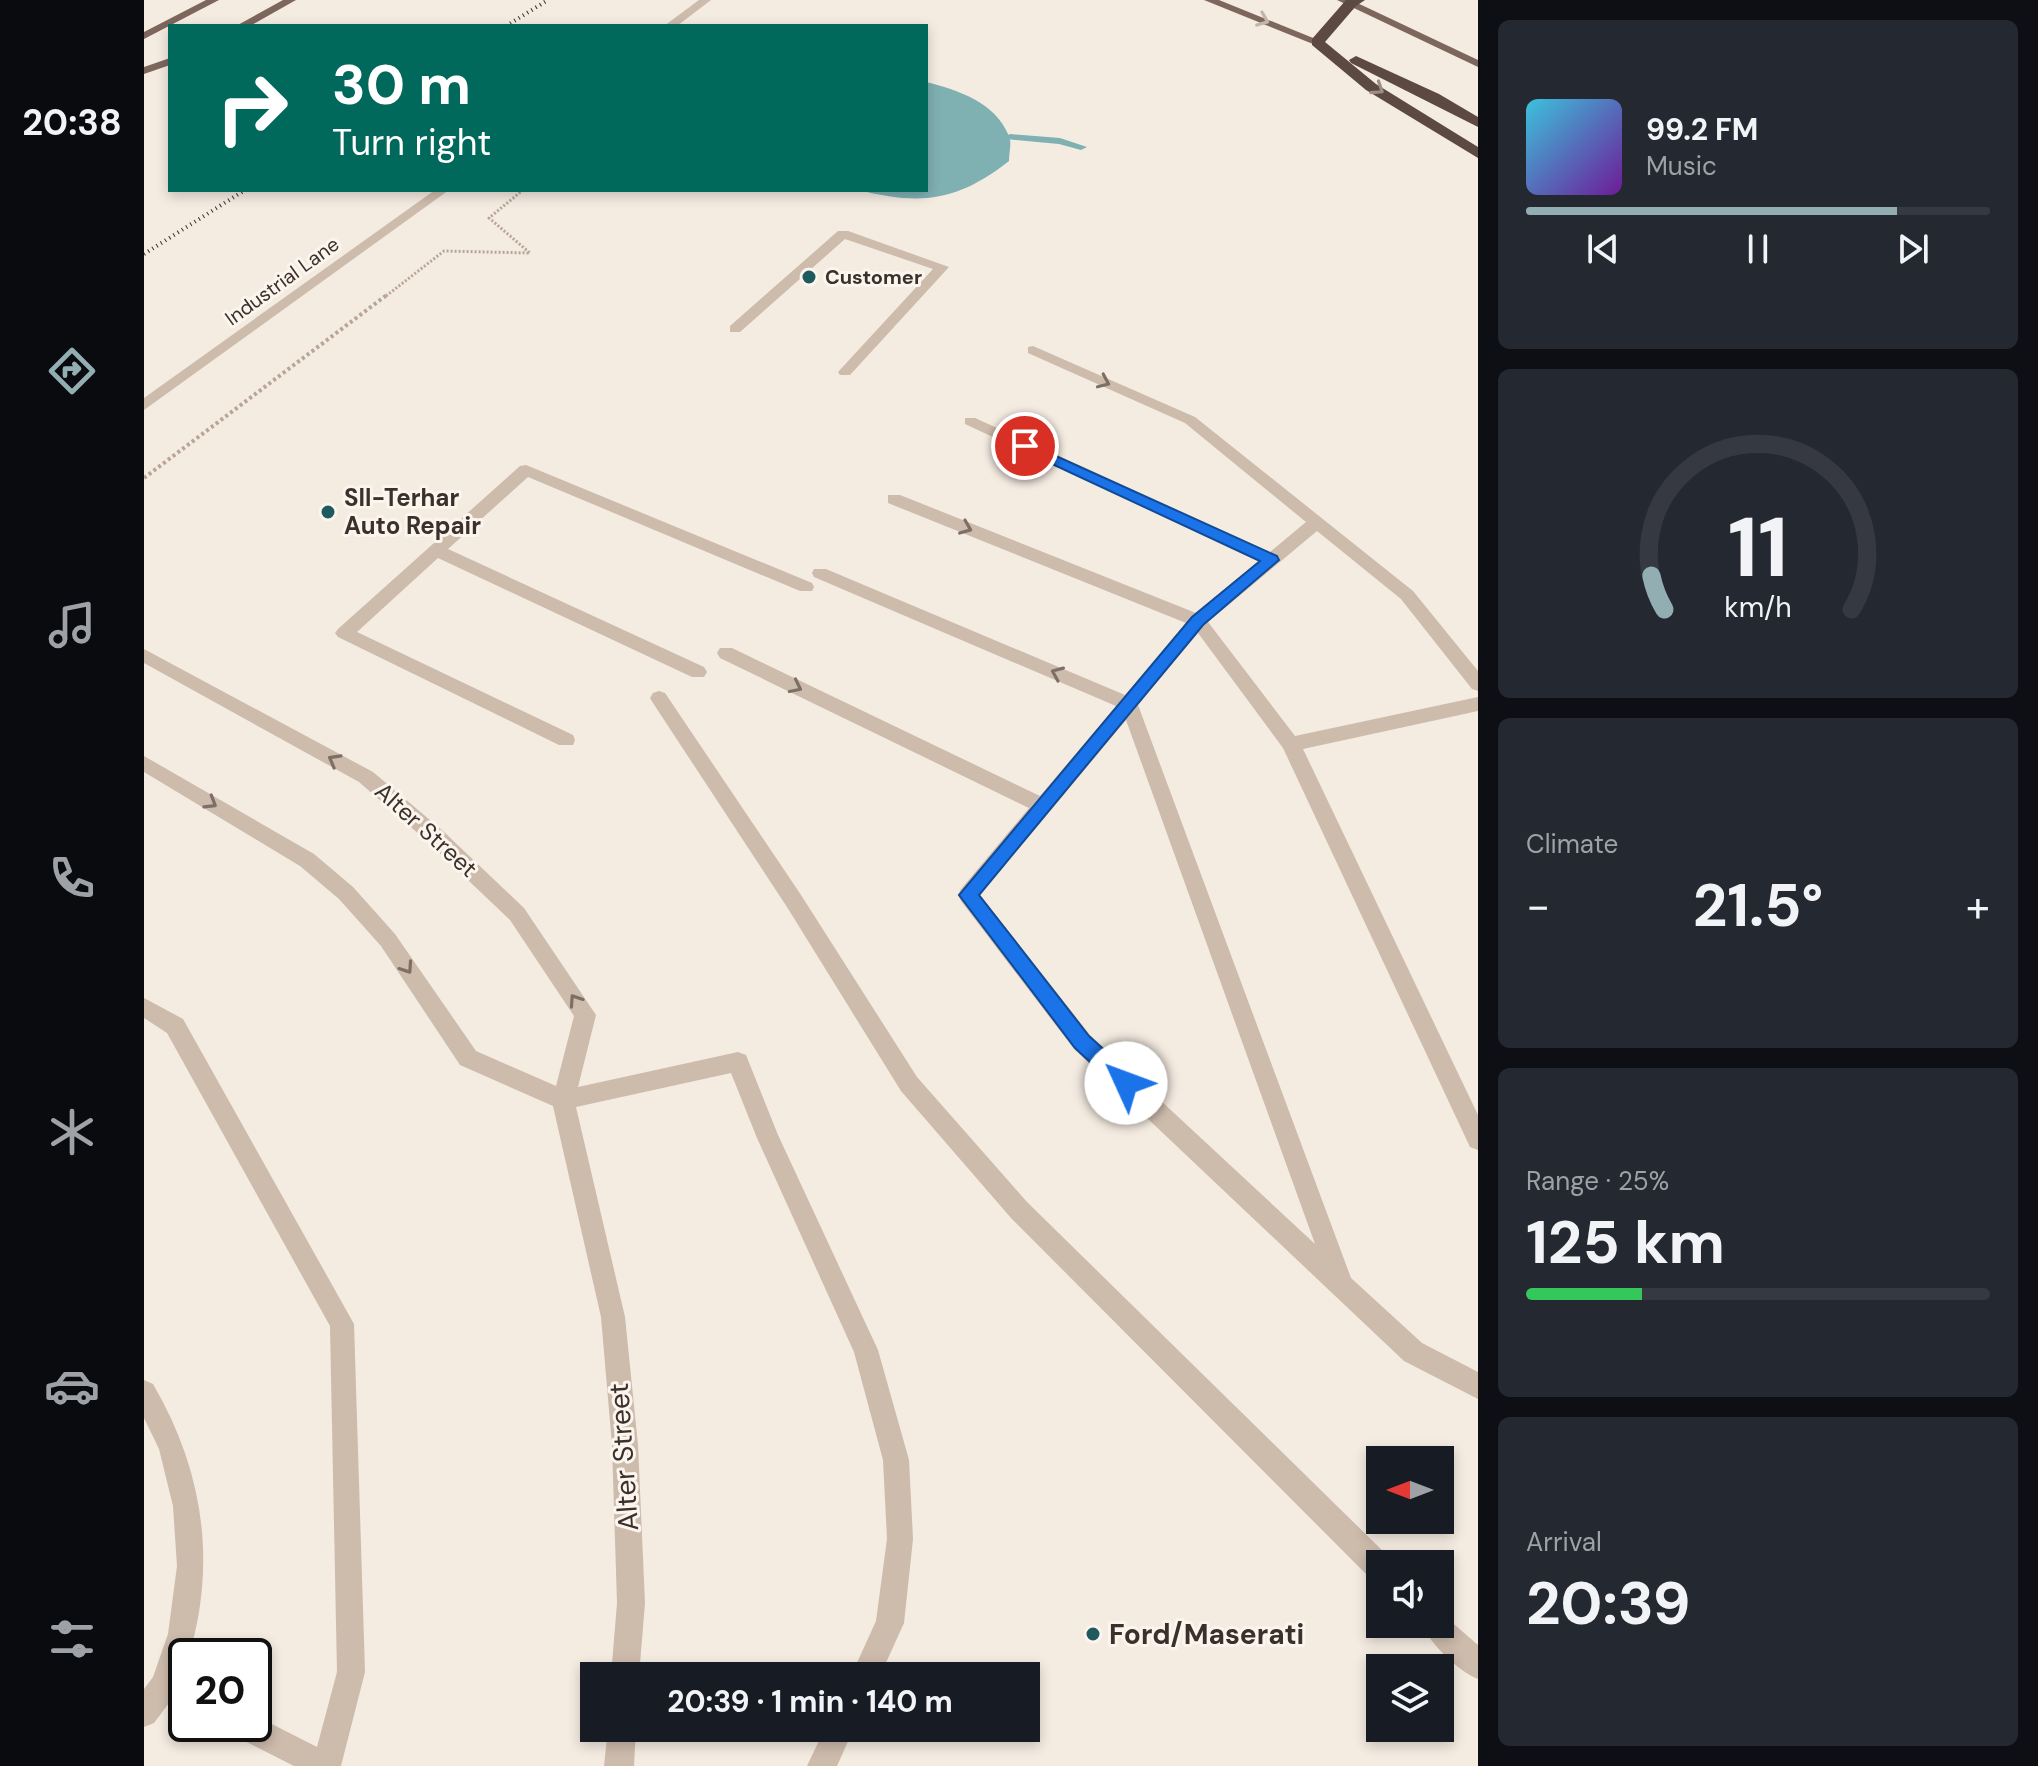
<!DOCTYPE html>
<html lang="en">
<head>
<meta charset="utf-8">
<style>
	:root { --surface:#171b24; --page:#242831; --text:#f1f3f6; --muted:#9ea1a6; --line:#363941; --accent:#92aeb2 }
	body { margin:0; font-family:"DM Sans",sans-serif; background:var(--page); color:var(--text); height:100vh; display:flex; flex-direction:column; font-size:30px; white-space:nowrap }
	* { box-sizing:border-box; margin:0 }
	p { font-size:26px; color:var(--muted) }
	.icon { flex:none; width:44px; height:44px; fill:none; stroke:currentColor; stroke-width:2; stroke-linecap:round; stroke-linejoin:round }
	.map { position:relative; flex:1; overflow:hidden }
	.panel { display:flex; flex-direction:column; gap:20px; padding:20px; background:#0d0f14; width:560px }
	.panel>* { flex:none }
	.guide { position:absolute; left:24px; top:24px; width:760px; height:168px; border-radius:0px; box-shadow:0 4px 12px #0003; background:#00695c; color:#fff; overflow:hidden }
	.needle { width:52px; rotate:270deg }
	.buttons { position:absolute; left:1222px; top:1446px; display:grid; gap:16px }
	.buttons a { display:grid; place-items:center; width:88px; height:88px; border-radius:0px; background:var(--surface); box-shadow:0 4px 12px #0003; font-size:40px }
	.speed { position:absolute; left:24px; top:1638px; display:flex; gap:16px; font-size:40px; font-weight:700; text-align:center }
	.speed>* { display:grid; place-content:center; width:104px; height:104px; border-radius:50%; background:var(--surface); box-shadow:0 4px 12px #0003; line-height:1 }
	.speed .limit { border:4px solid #111; border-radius:12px; background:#fff; color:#111 }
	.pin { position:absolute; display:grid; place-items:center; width:68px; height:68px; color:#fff; margin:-34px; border:4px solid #fff; border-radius:50%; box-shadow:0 2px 8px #0007 }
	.me { position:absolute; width:88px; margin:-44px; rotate:313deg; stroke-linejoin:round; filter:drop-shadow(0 0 6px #0008) }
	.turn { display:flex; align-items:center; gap:28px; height:168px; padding:0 32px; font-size:36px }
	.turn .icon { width:104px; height:104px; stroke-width:2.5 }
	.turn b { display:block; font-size:56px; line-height:68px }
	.big { font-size:60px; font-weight:700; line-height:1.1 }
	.panel .tile { flex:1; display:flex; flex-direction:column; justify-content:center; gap:12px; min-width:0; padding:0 28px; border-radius:12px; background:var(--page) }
	.panel .dial { align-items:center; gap:0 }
	.dial svg { height:208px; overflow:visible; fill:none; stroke:var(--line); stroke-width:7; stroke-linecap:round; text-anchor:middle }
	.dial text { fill:var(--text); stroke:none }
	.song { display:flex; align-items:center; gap:24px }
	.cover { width:96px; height:96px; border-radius:12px; background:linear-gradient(135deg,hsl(190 70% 55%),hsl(280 70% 35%)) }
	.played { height:8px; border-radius:4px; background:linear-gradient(90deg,var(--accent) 80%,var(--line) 80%) }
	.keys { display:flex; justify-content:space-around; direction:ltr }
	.heat { display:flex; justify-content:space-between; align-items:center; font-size:44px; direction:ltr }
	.charge { height:12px; border-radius:6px; background:linear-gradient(90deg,#34c759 25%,var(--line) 0) }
	.trip { position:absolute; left:436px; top:1662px; width:460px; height:80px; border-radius:0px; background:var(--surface); box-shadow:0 4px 12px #0003; font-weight:700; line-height:80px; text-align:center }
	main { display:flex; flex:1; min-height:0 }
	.menu { display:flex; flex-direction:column; width:144px; justify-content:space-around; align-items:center; background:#090b0e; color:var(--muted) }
	.menu .icon { width:56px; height:56px }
	.menu .current { color:var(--accent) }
	.menu b { font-size:36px; color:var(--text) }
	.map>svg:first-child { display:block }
	.water { fill:#7fb0b2 }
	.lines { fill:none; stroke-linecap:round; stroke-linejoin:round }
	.stream { fill:#7fb0b2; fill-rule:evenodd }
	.path-far1 { stroke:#b9a596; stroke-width:3; stroke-dasharray:2 2; stroke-linecap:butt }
	.path { stroke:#b9a596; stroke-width:4; stroke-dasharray:3 3; stroke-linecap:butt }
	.minor { fill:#cdbbac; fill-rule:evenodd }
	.major { fill:#7d675c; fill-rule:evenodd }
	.highway { fill:#5c4a42; fill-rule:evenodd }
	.rail { stroke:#3b302b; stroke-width:4; stroke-dasharray:1 4; stroke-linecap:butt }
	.oneway { stroke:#c2b5ac }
	.oneway2 { stroke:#9c8e87 }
	.oneway3 { stroke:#7d6f65 }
	.route { fill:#1a73e8; stroke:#114b97; stroke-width:2 }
	.poi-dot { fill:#1f5a5e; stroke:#fbf5ee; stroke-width:3 }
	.labels { text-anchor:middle; stroke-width:6; stroke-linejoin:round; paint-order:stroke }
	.far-poi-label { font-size:20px; font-weight:bold; fill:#3b302b; stroke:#fbf5ee; text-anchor:start }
	.far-street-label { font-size:20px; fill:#3b302b; stroke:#fbf5ee }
	.poi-label { font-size:24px; font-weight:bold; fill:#3b302b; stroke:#fbf5ee; text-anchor:start }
	.street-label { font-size:24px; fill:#3b302b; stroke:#fbf5ee }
	.near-street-label { font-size:28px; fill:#3b302b; stroke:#fbf5ee }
	.near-poi-label { font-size:28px; font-weight:bold; fill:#3b302b; stroke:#fbf5ee; text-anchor:start }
</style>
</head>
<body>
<main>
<nav class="menu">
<b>20:38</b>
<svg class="icon current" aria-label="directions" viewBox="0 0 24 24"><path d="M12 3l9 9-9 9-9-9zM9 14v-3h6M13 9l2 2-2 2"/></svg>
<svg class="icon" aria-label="music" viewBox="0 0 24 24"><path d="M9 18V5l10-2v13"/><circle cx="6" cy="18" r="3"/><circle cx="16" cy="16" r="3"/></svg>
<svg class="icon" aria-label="phone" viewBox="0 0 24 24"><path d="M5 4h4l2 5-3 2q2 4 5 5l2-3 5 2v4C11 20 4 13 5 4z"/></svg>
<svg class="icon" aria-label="climate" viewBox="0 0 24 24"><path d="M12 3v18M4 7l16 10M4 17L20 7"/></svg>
<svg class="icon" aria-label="car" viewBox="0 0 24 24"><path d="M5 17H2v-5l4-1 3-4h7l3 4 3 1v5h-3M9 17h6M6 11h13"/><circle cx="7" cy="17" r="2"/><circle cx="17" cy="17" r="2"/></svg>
<svg class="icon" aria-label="filters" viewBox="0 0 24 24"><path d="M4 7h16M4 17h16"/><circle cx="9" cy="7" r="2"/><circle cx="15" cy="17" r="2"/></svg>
</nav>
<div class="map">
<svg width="1334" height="1766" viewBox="0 0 1334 1766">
	<rect width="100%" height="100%" fill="#f4ebe1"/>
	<path class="water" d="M782,82C814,90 851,102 865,136C868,142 865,153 865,161C814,201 777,206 715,190H782Z"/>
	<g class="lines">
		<path class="stream" d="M866,134L916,138L943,147L937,150L915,144L862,139L860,137Z"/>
		<path class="path-far1" d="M242,296L300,251L386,253L345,218L379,190"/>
		<path class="path" d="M0,478L244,294"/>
		<g class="minor">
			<path d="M555,0H567L533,26H520Z"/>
			<path d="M291,190H305L0,410V398Z"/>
			<path d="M694,231H704L805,267L706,375H696L694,372L789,269L701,239L596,332H586V326Z"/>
			<path d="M889,346L1051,417L1269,591L1334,671V691L1328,689L1257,599L1173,531L1064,622L1151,736L1334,697V711L1159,749L1334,1115V1150L1326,1147L1139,748L1054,633L994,705L1207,1278L1278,1343L1334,1372V1399L1260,1361L930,1049L817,901L814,895L817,889L885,808L576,658L573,653L576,648H588L896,796L972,706L670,577L668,573L670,569H682L981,695L1042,623L744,503V495H756L1052,613L1115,561L821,424V418H831L1126,552L1162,522L1041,423L884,353V347ZM982,720L1171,1244L946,1035L836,895Z"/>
			<path d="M382,465L668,583L670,587L668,591H656L384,477L304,549L560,667L563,672L560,677H548L294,558L213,632L429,735L431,740L429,745H415L194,637L191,633L194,629L376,466Z"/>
			<path d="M0,649L229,772L299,831L380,908L452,1015L434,1087L594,1052L602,1055L634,1135L734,1350L765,1460L769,1539L760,1623L736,1676H707L732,1621L743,1539L739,1460L710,1352L613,1138L587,1073L432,1107L481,1317L494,1445L501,1603L495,1676H467L473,1603L468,1445L457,1317L409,1106L316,1065L237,946L195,899L156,866L0,772V756L170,854L209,887L251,934L332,1051L412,1086L430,1016L366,920L285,843L215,782L0,663Z"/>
			<path d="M515,691L521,693L657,895L773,1077L883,1202L1246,1558L1248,1564H1236V1582L1226,1578L867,1218L757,1091L643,907L509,703L506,698L509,693Z"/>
			<path d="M0,998L39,1019L210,1324L221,1672L197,1766H150L87,1734L83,1724H110V1715L173,1747L193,1672L186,1326L23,1033L0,1018Z"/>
			<path d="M0,1380L9,1384C65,1480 74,1580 37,1679L42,1682V1711L25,1703L10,1723L0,1727V1689L9,1677L24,1634L33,1566L29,1506L15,1449L0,1418Z"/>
			<path d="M1296,1612L1334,1645V1679C1314,1671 1286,1644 1278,1624H1296Z"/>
			<path d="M464,1728H492L490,1766H460Z"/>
			<path d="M681,1728H710L693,1766H663Z"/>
		</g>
		<g class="major">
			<path d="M62,0H75L0,39V32Z"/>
			<path d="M139,0H152L106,26H92Z"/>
			<path d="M1060,0H1075L1179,42L1169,44Z"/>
			<path d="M1193,0H1207L1334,60V67Z"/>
			<path d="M26,58V65L0,74V67Z"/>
		</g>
		<g class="highway">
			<path d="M1202,0H1221L1212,6L1181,42L1232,84L1334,147V158L1222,90L1168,45V39Z"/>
			<path d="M1212,56L1295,94L1334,117V127L1207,63L1205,60Z"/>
		</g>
		<g class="rail">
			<path d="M362,26L404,0"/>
			<path d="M0,254L101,190"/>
		</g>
	</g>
	<defs><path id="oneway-chevron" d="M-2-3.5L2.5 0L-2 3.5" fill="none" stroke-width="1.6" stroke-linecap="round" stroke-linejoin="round" transform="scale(2)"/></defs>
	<use class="oneway" href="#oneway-chevron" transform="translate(1119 20) rotate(22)"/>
	<use class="oneway2" href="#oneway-chevron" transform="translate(1234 89) rotate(33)"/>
	<g class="oneway3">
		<use href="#oneway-chevron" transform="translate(960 382) rotate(24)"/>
		<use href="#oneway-chevron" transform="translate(822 528) rotate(22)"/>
		<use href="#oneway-chevron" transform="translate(913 673) rotate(-157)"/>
		<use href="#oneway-chevron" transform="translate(652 687) rotate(26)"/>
		<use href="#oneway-chevron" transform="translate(190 760) rotate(-151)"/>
		<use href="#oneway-chevron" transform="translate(67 803) rotate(31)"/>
		<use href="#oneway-chevron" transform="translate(263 968) rotate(56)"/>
		<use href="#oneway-chevron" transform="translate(431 1000) rotate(-124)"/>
	</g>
	<path class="route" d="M881,442L1133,556L1135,560L1059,625L835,895L945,1036L989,1076L992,1083L989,1089L982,1092L975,1089L931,1048L815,895L1048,617L1116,561L876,449V443Z"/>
	<g class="poi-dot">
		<circle cx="665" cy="277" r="8"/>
		<circle cx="184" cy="512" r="8"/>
		<circle cx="949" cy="1634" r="8"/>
	</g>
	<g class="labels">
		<g class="far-poi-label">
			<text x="681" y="284">Customer</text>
		</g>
		<g class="far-street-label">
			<text transform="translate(138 281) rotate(-36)" y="7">Industrial Lane</text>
		</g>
		<g class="poi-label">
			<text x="200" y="506">SIl-Terhar<tspan x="200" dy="28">Auto Repair</tspan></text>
		</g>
		<g class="street-label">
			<text transform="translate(282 830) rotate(42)" y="8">Alter Street</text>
		</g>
		<g class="near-street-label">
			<text transform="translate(479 1457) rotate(-94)" y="10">Alter Street</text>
		</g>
		<g class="near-poi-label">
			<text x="965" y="1644">Ford/Maserati</text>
		</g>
	</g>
</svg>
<div class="buttons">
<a><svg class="needle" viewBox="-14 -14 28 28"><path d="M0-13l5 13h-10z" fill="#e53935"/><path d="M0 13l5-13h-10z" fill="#9ea1a6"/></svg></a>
<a><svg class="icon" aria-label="sound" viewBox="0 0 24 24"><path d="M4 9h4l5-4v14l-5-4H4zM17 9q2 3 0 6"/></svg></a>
<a><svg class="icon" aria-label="layers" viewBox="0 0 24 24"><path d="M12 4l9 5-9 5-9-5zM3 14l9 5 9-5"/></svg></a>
</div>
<div class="speed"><div class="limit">20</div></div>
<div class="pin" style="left:881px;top:446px;background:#d93025"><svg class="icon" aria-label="arrive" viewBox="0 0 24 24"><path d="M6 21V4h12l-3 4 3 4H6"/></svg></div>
<svg class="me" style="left:982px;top:1083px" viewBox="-20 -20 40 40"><circle r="19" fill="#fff"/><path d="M0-13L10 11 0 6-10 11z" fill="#1a73e8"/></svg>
<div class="trip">20:39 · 1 min · 140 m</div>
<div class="guide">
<div class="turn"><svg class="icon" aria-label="right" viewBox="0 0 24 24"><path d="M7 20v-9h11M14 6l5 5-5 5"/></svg><div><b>30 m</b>Turn right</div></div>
</div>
</div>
<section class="panel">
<div class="tile">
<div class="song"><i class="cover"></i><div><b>99.2 FM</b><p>Music</p></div></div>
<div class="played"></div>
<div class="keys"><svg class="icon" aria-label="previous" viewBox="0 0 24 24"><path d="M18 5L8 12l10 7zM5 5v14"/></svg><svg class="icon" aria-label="pause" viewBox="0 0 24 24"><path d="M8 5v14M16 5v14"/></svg><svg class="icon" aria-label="next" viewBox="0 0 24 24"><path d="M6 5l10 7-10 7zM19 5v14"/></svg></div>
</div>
<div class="tile dial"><svg viewBox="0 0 100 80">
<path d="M14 69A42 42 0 1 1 86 69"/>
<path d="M14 69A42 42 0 0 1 9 56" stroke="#92aeb2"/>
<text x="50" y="56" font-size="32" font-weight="700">11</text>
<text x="50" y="72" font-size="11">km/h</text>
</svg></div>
<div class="tile"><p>Climate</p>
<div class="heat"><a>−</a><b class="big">21.5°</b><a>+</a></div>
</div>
<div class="tile"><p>Range · 25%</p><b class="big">125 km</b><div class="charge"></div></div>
<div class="tile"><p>Arrival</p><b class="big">20:39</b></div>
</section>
</main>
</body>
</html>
